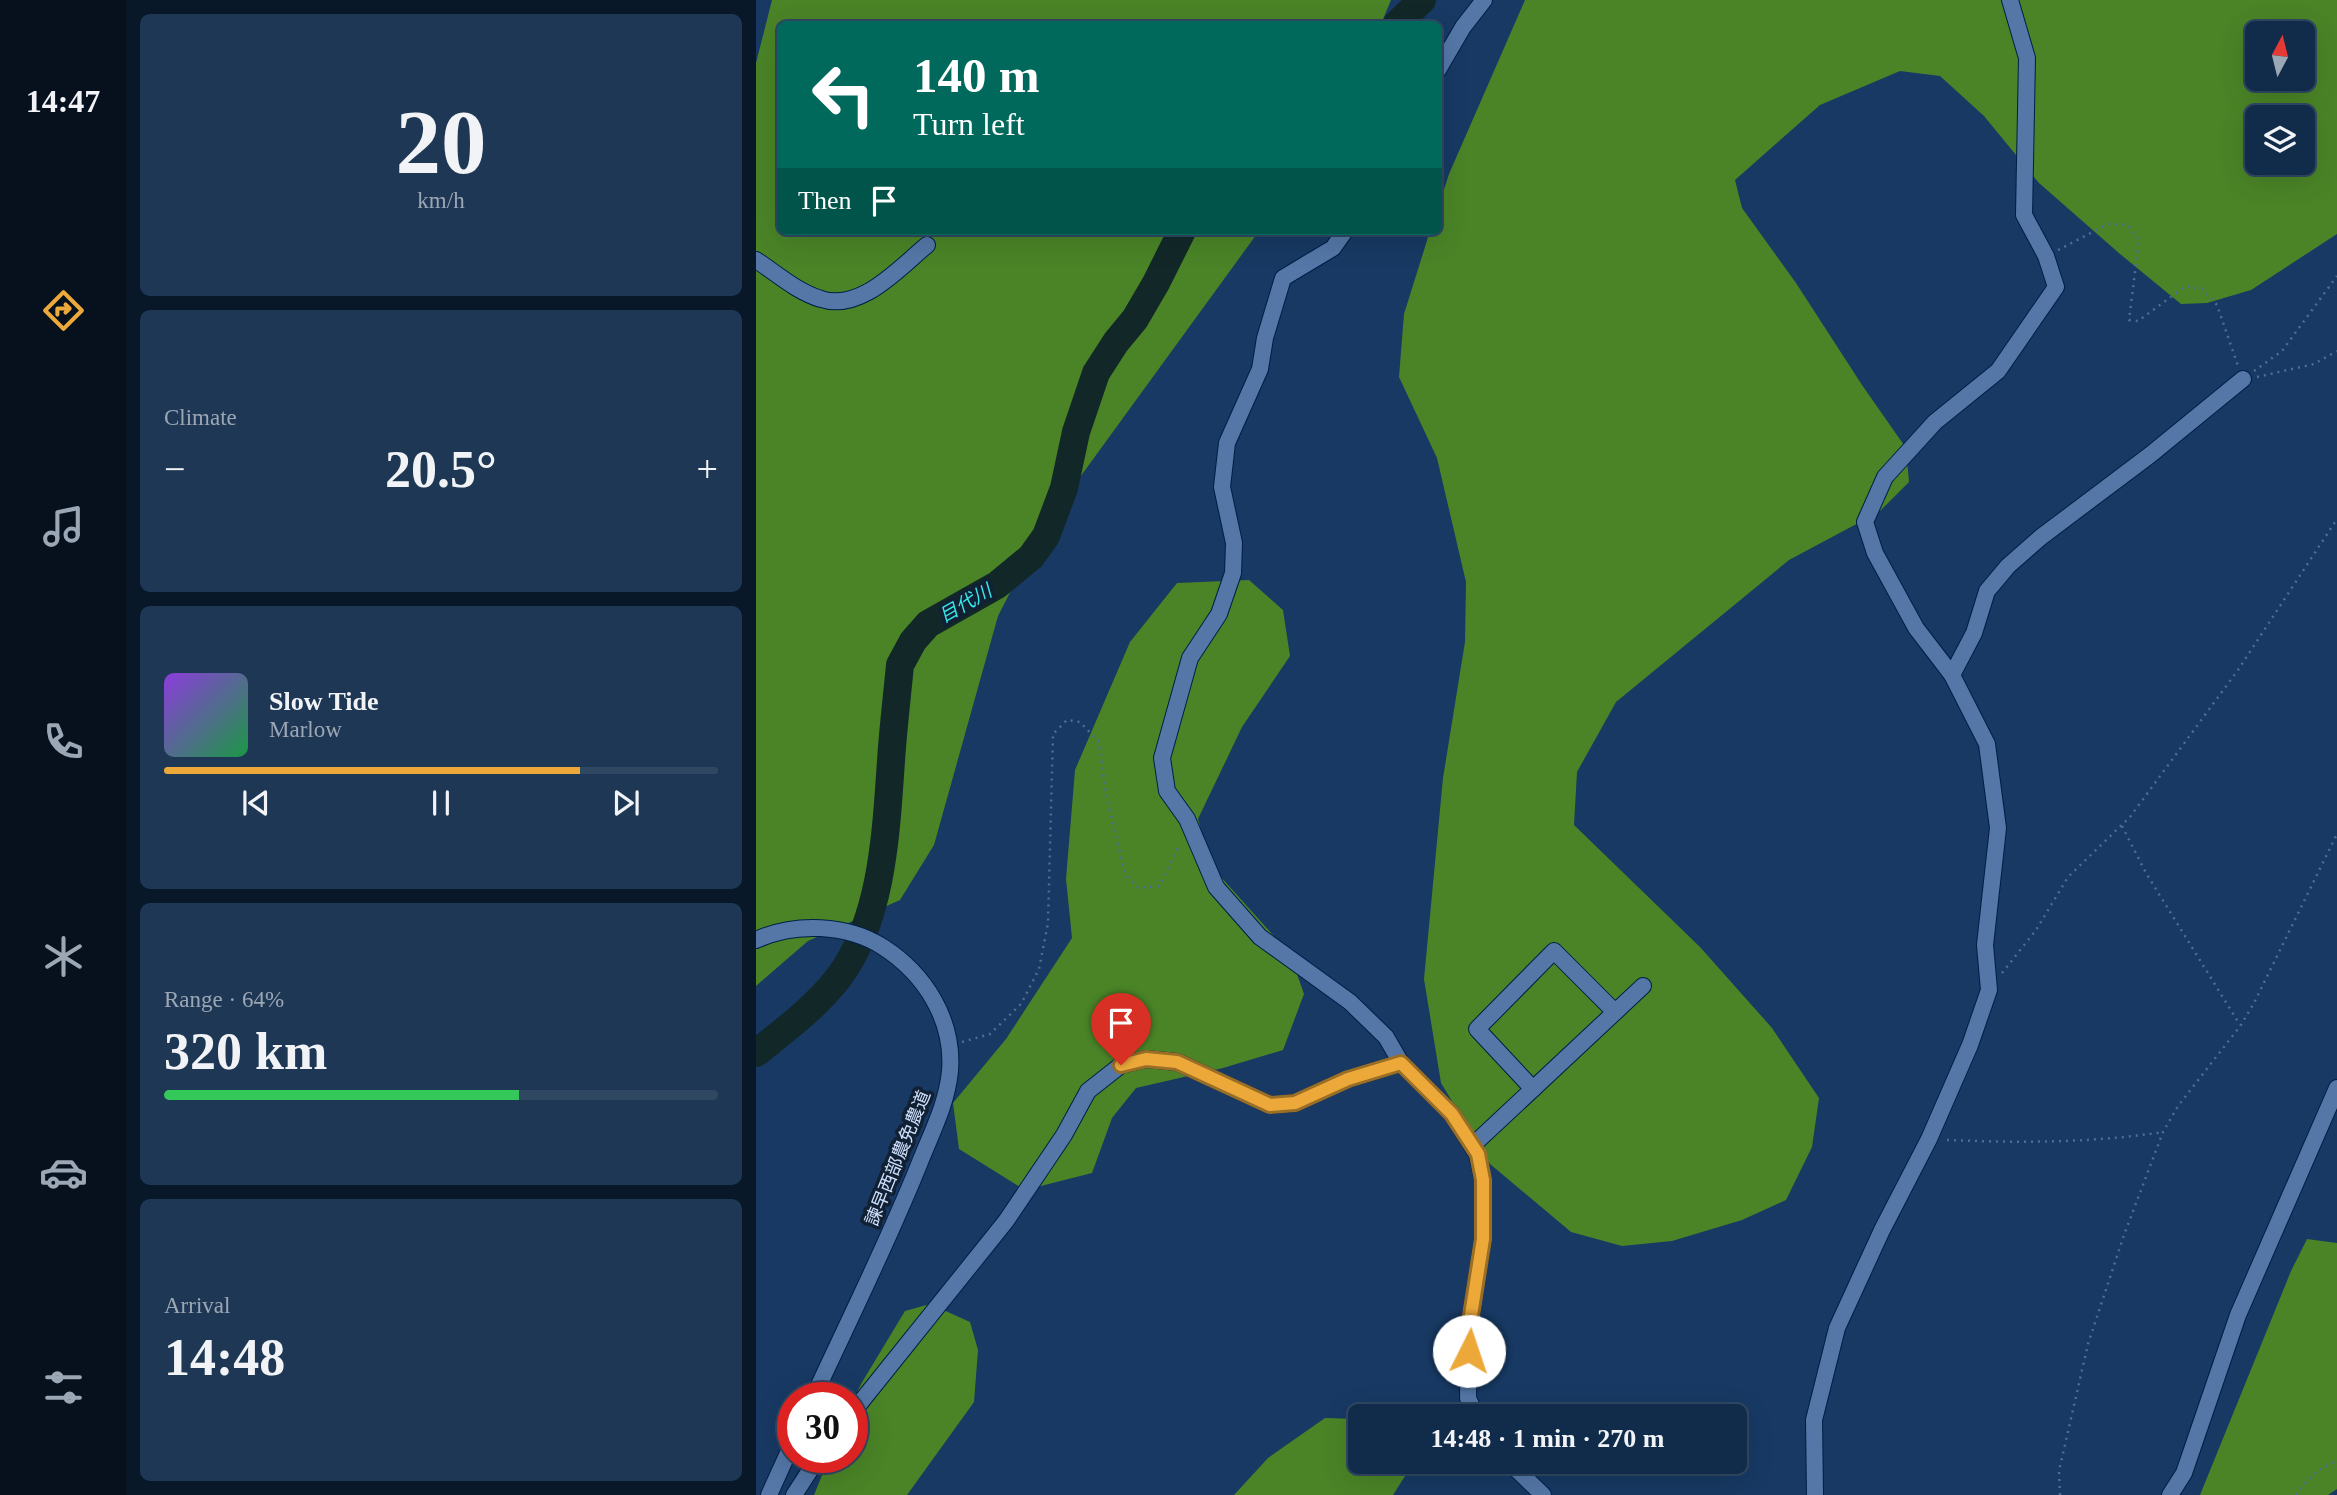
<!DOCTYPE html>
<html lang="en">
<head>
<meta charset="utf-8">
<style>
	:root { --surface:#112b4a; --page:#1e3754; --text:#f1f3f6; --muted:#9ca7b5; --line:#304762; --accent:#eca93a }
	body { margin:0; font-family:"Times New Roman","Noto Sans JP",serif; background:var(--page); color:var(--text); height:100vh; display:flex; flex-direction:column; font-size:26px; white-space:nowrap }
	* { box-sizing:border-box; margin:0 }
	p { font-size:23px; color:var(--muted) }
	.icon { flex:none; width:38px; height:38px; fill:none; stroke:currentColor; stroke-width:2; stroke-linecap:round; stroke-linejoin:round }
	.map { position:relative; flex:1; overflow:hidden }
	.drawer { display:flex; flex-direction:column; gap:14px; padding:14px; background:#091829; width:630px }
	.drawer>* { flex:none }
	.banner { position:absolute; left:21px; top:21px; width:665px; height:214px; border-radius:10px; box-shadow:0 7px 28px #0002,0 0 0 2px var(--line); background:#00695c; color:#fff; overflow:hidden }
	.needle { width:46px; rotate:7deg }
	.tools { position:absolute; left:1489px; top:21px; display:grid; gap:14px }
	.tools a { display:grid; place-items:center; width:70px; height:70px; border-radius:10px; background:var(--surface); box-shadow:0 7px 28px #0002,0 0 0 2px var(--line); font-size:35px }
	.speed { position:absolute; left:21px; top:1382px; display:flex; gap:14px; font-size:35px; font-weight:700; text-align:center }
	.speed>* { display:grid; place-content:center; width:91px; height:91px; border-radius:50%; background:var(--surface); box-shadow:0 7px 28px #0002,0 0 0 2px var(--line); line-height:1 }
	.speed .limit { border:10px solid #d22; background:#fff; color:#111 }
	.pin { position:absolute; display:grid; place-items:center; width:60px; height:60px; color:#fff; margin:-72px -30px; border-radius:50% 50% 50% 0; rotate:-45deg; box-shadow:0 0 7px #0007 }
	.pin .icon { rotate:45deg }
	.me { position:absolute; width:77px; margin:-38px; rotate:4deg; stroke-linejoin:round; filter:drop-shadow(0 0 5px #0008) }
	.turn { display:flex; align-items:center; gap:24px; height:147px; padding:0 21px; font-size:32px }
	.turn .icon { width:91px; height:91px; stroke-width:2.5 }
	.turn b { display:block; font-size:49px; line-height:60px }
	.then { display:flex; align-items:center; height:66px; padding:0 21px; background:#0003; gap:14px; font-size:26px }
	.big { font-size:52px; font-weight:800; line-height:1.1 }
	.drawer .widget { flex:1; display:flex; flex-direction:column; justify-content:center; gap:10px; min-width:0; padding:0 24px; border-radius:10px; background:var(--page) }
	.drawer .dial { align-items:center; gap:0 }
	.dial b { font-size:91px; line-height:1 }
	.song { display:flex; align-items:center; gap:21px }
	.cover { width:84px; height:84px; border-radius:10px; background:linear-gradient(135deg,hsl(270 70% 55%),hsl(140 70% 35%)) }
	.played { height:7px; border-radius:4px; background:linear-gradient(90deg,var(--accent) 75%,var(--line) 75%) }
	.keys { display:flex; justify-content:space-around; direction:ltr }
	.heat { display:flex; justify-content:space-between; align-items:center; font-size:38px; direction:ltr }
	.charge { height:10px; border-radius:5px; background:linear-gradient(90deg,#34c759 64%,var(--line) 0) }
	.trip { position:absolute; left:592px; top:1404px; width:399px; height:70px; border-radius:10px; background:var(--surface); box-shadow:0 7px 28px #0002,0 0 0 2px var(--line); font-weight:800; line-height:70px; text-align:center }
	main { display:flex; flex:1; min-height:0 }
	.tab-bar { display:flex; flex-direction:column; width:126px; justify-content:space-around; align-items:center; background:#07111e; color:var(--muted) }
	.tab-bar .icon { width:49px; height:49px }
	.tab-bar .active { color:var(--accent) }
	.tab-bar b { font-size:32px; color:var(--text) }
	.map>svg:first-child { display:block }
	.forest { fill:#4a8427; fill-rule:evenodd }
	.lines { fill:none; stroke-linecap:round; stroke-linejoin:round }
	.river { stroke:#122828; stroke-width:28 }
	.minor-casing { stroke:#001e46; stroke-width:18 }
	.path { stroke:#506d93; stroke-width:2.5; stroke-dasharray:2 5; stroke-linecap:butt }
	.minor { stroke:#5477a7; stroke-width:16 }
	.route-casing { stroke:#996e26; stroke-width:18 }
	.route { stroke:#eca93a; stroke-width:12 }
	.labels { text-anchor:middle; stroke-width:7; stroke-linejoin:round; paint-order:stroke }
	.street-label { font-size:18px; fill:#cee1fc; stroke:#122034 }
	.water-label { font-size:19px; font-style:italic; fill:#37e8ea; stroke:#122034 }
</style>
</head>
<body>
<main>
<nav class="tab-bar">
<b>14:47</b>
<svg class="icon active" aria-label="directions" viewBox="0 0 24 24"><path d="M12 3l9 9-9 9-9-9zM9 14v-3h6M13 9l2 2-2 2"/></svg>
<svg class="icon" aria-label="music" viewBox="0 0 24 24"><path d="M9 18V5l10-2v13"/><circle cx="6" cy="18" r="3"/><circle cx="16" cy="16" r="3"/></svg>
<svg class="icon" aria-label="phone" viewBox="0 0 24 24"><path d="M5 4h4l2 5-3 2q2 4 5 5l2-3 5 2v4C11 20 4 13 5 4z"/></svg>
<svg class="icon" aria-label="climate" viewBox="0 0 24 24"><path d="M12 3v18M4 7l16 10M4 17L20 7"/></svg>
<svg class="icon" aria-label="car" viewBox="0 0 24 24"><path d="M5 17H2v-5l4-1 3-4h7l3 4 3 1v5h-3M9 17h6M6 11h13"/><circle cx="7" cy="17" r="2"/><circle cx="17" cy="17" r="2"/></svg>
<svg class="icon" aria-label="filters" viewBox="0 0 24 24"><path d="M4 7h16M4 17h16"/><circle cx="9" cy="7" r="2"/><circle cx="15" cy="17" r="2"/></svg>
</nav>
<section class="drawer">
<div class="widget dial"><b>20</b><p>km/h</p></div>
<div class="widget"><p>Climate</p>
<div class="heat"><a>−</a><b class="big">20.5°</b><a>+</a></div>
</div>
<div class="widget">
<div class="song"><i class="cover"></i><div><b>Slow Tide</b><p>Marlow</p></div></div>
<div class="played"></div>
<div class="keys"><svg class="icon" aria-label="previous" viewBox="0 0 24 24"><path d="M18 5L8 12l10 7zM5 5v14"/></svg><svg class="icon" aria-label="pause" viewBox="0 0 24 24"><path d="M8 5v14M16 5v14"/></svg><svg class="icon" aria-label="next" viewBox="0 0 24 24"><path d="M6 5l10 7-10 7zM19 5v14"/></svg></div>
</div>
<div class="widget"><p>Range · 64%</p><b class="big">320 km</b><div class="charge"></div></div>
<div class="widget"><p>Arrival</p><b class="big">14:48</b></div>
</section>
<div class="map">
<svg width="1581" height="1495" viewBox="0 0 1581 1495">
	<rect width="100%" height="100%" fill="#173963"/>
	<g class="forest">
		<path d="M16,0H635L625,24H24V231H503L287,528L242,616L178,845L144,900L52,941L0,986V63Z"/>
		<path d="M769,0H1581V234L1495,290L1451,303L1425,304L1364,254L1283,183L1228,116L1184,76L1144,71L1064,105L979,180L986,208L1040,283L1106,385L1150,448L1153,482L1123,512L1033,560L860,702L821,772L818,825L944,947L1016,1028L1063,1098L1056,1147L1030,1200L986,1220L916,1241L866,1246L815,1232L734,1164L685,1083L668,979L687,778L709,642L710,582L681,458L643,377L648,314L674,231H682L683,205L693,174ZM1502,33H1547V79H1502ZM1502,117H1547V163H1502Z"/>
		<path d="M493,580L527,610L534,656L486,727L442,819L455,866L534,954L548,994L527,1050L467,1068L380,1088L356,1118L336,1173L269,1190L203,1149L197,1103L250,1039L316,938L310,879L319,770L374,642L421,583Z"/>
		<path d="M1551,1239L1581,1243V1489L1572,1495H1444L1535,1271Z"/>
		<path d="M174,1304L214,1322L222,1350L218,1402L151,1495H58L73,1458H96V1403L105,1384L149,1311Z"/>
		<path d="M569,1418L604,1419V1461H656V1465L637,1495H478L512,1458Z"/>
	</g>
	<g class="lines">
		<g class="river">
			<path d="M641,24L666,0"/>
			<path d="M0,1053C29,1030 60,1007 83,977C127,918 130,831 135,761C137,729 141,697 144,665L157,641L172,624L241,585L275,557L290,536L308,488L320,432L340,373L360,342L379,319L400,283L426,231"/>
		</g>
		<defs>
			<g id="minor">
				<path d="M682,70L707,27L728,0"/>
				<path d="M589,231L577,248L527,278L509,338L504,369L471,443L466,487L478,543L477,573L463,614L434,658L406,758L411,791L431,819L460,887L504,937L594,1002L630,1037L645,1063L696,1114L721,1154L727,1180V1239L713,1328L712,1398L720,1416"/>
				<path d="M0,260C20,273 41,292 65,299C105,312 143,268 171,245"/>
				<path d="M1196,675L1218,633L1231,591L1252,566L1285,537L1394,455L1487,379"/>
				<path d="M0,940C39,922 91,924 127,947C169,974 198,1020 194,1071C191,1103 176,1132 164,1162C132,1242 93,1320 57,1398"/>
				<path d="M777,1089L721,1029L798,951L859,1012"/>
				<path d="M716,1146L887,986"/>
				<path d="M96,1413L250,1221L308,1135L332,1091L365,1065L390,1059L421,1062L514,1105L539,1103L592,1079L645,1063"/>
				<path d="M752,1461L787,1495"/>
				<path d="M13,1495L37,1442"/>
				<path d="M38,1495L62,1458"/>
				<path d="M1059,1495L1058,1420L1081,1328L1126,1230L1173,1139L1214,1045L1233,990L1229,945L1242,828L1231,744L1196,675L1160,628L1119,553L1109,522L1129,477L1179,422L1242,371L1300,287L1290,256L1268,215L1271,58L1254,0"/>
				<path d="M1414,1495L1428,1473L1482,1315L1581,1088"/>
			</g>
		</defs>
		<use href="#minor" class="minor-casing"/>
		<g class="path">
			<path d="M1302,250L1352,224L1371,225L1383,240L1373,320L1382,321L1430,286L1447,289L1461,305L1482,366"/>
			<path d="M1498,371L1526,351L1581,276"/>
			<path d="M1501,377L1558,364L1581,351"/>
			<path d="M1366,826L1390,873L1484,1025"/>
			<path d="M1246,973L1280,930L1312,877L1374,817L1482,670L1581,519"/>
			<path d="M206,1042L234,1034L265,1004L283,969L292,923L297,734L311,720L324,722L343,742L349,789L369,874L382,888L403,886L424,844"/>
			<path d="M1191,1140C1263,1143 1335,1143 1407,1132"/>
			<path d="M1304,1495L1303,1471L1332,1344L1368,1235L1407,1132L1422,1106L1485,1025L1498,1003L1581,834"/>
			<path d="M1540,1495C1550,1479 1563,1468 1581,1461"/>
		</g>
		<use href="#minor" class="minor"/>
	</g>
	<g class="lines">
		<defs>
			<path id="route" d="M365,1065L390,1059L421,1062L514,1105L539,1103L592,1079L645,1063L696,1114L722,1154L727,1180V1239L713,1328V1351"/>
		</defs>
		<use href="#route" class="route-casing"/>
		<use href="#route" class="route"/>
	</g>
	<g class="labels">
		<g class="street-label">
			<text transform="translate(142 1158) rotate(-68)" y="6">諫早西部農免農道</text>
		</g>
		<g class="water-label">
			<text transform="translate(209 603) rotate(-30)" y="7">目代川</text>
		</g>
	</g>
</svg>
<div class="tools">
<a><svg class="needle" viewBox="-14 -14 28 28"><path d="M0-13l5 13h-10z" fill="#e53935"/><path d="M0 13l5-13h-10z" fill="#9ca7b5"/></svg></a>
<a><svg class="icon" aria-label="layers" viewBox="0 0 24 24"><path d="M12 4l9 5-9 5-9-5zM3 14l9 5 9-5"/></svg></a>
</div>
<div class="speed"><div class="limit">30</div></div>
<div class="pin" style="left:365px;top:1065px;background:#d93025"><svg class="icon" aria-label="arrive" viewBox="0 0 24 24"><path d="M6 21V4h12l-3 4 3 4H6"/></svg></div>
<svg class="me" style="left:713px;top:1351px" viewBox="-20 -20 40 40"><circle r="19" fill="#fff"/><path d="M0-13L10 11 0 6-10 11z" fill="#eca93a"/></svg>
<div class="trip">14:48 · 1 min · 270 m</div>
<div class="banner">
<div class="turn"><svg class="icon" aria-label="left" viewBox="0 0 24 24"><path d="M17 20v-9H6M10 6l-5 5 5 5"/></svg><div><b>140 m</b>Turn left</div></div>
<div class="then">Then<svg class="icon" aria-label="arrive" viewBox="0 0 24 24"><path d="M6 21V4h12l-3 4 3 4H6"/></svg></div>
</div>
</div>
</main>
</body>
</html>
